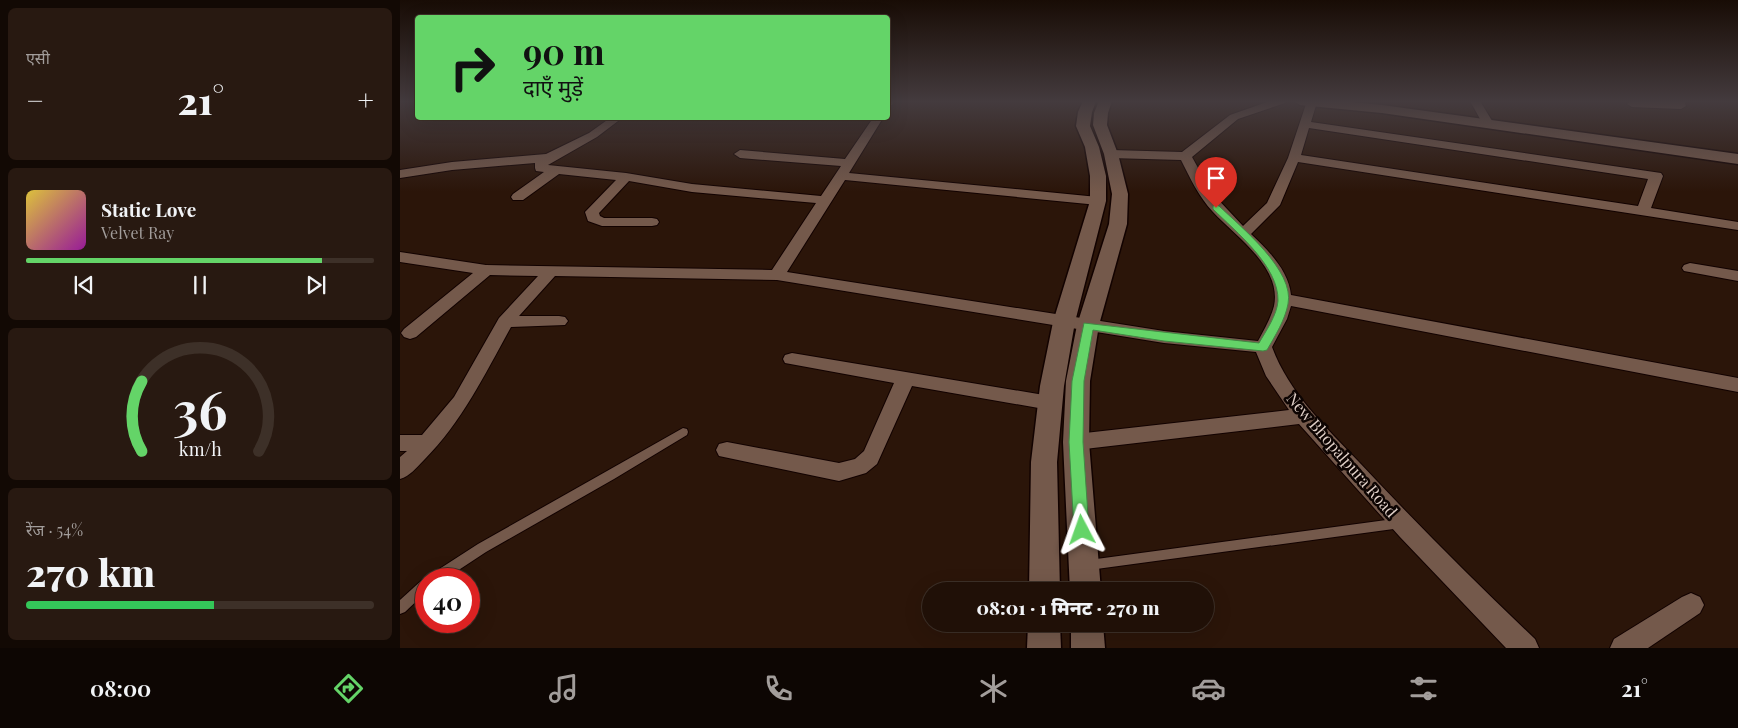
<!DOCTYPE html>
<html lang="hi">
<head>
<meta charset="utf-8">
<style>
	:root { --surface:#201007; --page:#281911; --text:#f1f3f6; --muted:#a29d9b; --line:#3d3028; --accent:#64d468 }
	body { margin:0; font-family:"Playfair Display","Noto Sans Devanagari",serif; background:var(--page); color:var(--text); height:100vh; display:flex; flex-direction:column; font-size:19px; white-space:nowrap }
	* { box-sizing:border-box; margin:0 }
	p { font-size:16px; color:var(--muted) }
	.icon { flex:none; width:28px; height:28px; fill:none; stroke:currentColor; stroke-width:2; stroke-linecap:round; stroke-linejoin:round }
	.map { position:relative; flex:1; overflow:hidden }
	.details { display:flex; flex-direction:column; gap:8px; padding:8px; background:#120904; width:400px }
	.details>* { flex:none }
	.guide { position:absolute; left:15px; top:15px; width:475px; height:105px; border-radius:5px; box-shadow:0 5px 20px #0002,0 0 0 1px var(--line); background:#64d468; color:#111; overflow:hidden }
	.speed { position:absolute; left:15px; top:568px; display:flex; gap:10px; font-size:25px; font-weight:700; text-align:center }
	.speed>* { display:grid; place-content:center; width:65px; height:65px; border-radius:50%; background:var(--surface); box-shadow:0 5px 20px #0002,0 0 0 1px var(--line); line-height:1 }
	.speed .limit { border:8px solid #d22; background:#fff; color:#111 }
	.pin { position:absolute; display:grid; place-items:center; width:42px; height:42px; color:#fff; margin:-51px -21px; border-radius:50% 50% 50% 0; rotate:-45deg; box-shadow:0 0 5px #0007 }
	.pin .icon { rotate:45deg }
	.me { position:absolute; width:55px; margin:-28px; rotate:356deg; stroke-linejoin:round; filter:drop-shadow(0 0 4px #0008) }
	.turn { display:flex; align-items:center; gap:18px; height:105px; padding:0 25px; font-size:22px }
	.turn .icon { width:65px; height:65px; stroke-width:2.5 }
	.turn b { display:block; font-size:35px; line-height:42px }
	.big { font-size:38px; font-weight:800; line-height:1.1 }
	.details .widget { flex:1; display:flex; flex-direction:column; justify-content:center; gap:8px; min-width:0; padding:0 18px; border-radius:8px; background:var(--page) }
	.details .dial { align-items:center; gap:0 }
	.dial svg { height:130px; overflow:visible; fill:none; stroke:var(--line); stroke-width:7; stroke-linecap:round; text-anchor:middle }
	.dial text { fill:var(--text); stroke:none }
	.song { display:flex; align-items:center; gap:15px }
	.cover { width:60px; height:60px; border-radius:8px; background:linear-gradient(135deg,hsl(50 70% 55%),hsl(300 70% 35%)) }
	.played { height:5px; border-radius:2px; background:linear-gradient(90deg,var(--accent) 85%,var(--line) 85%) }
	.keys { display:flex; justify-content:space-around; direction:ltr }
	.heat { display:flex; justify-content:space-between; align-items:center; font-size:28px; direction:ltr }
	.charge { height:8px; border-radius:4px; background:linear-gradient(90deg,#34c759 54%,var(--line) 0) }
	.trip { position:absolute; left:522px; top:582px; width:292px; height:50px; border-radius:25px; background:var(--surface); box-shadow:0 5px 20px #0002,0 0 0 1px var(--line); font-weight:800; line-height:50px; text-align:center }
	.tab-bar { display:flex; height:80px; justify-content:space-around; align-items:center; background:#0d0603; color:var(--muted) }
	.tab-bar .icon { width:35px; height:35px }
	.tab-bar .on { color:var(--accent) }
	.tab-bar b { font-size:22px; color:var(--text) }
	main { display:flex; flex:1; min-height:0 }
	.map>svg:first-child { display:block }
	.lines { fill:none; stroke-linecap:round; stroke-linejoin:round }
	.service-casing { stroke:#120200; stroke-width:2 }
	.minor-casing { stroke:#120200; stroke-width:2 }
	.tertiary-casing { stroke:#120200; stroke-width:3 }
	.service { fill:#74594b; fill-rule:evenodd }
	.minor { fill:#74594b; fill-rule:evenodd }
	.tertiary { fill:#74594b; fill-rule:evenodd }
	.route { fill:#64d468; stroke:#418a44 }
	.labels { text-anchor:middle; stroke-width:5; stroke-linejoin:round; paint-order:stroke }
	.street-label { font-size:16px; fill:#dfcfc7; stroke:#0d0402 }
</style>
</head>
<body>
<main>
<section class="details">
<div class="widget"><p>एसी</p>
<div class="heat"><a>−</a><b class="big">21°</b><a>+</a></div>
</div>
<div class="widget">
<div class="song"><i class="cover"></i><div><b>Static Love</b><p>Velvet Ray</p></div></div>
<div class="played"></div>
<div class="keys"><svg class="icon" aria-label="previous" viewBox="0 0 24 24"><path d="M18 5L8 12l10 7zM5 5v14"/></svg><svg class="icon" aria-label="pause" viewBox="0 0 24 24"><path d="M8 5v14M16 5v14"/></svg><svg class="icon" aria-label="next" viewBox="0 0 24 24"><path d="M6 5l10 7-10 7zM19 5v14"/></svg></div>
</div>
<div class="widget dial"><svg viewBox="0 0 100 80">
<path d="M14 69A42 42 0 1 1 86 69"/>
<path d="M14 69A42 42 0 0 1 14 26" stroke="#64d468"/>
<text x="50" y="56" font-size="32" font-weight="700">36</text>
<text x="50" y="72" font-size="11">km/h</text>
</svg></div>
<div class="widget"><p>रेंज · 54%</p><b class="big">270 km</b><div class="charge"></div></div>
</section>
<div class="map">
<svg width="1338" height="648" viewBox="0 0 1338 648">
	<rect width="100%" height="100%" fill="#2b1509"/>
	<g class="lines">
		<defs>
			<g id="service">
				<path d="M283,428L287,429L288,432L287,435L214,479L86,552L45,579H28L30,575L78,544Z"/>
				<path d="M1001,518L1005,520L1007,523L1005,526L1001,528L689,570L685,569L683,565L685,561L689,560Z"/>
				<path d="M26,578L27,579L26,592L5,612L0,614V600L22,580Z"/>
			</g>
			<g id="minor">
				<path d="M488,101H494L492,105L488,106Z"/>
				<path d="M870,101H886L885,103L838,119L792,157L812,193L843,226L867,203L888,158L907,101L917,102L911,122L1261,173L1263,176L1251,208L1338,222V230L898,162L880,205L851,234C868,250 889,271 891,295L1338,378V392L891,306L887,319L872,347C889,393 925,426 958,461C1015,522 1074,581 1135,639L1139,648H1106L1000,537L899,424L676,450L669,448L665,442L669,436L676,434L889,410L866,376L856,352L764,343L377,280L155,276L119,316H159L165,317L168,321L165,325L111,327C85,374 62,422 24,460C16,468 10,476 0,479V457L7,451H0V435H22L54,397L99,318L138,276L90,275L16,337L10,339L4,337L1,333L4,329L73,273L0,262V252L86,265L372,270L416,203L292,192L229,181L199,213L200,216L204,218H252L257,219L259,222L257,225L252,226H202L188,221L185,212L216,180L159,174L123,200H113L111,197L113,194L144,172L136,171L135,168V163L52,170L0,178V170L52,162L146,154L189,133L210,118H222L197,137L148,165L226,173L292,184L421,196L441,166L340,158L334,154L340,150L445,159L473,118H483L449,173L698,197L705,201L698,205L445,180L387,272L764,331L858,341C864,330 871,318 874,306C882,267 836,237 813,212C799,197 790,178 781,160L711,158L705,154L711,150L782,152L830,115ZM909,128L1248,179L1238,206L901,155Z"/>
				<path d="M1070,101H1080L1094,124L1092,126H1084Z"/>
				<path d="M1231,101H1284L1286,106L1281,109L1232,107L1227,104Z"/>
				<path d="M1290,263L1338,271V281L1284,271L1282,268L1284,265Z"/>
				<path d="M392,353L650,396L657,398L660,403L657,408L650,410L512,386L477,464L466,473L439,481L319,456L316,450L319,444L327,442L439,463L455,459L464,451L494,383L385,363L383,359L385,355Z"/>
				<path d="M1291,593L1300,597L1304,605L1300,613L1248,648H1210L1214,639L1282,597Z"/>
			</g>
			<g id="tertiary">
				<path d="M683,101H696L692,112L690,126L699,147L706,176V201L675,322L664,386L657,462L660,591H629L631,462L640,386L653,322L690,201V176L685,147L676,126L678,112Z"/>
				<path d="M699,101H712L708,113L707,125L718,154L728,194L727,224L699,325L690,381L689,442L701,591H670L663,442L666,381L677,325L709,224L712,194L704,154L693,125L694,113Z"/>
				<path d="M894,101H941L982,105L1338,154V164L982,113L900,105Z"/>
				<path d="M628,624H660L661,648H627Z"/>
				<path d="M671,624H703L705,648H671Z"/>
			</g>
		</defs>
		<use href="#service" class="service-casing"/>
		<use href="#minor" class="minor-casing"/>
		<use href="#tertiary" class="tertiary-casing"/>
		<use href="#service" class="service"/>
		<use href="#minor" class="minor"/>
		<use href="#tertiary" class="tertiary"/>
	</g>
	<linearGradient id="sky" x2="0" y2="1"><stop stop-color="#180c05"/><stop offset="0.53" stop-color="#443b3e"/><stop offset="1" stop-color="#443b3e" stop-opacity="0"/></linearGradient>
	<rect width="1338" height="192" fill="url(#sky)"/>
	<path class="route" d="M816,205L819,206C841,227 895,271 888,304C885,320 875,336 867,350L863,351L764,341L693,330L684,381L683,442L689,530L687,534L682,536L676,534L674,530L669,442L672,381L684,323L859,343C866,331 877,315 878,301C879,266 836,232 813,209V206Z"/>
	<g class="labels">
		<g class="street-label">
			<text transform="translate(942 455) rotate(49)" y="6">New Bhopalpura Road</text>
		</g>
	</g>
</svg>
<div class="speed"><div class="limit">40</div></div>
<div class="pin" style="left:816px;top:208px;background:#d93025"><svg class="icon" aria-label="arrive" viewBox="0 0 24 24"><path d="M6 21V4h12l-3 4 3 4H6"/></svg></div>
<svg class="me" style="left:682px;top:530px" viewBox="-20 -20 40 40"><path d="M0-17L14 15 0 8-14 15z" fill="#64d468" stroke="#fff" stroke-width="4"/></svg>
<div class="trip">08:01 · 1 मिनट · 270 m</div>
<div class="guide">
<div class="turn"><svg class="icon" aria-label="right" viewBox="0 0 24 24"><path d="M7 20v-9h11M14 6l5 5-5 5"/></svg><div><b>90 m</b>दाएँ मुड़ें</div></div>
</div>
</div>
</main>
<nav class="tab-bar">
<b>08:00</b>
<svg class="icon on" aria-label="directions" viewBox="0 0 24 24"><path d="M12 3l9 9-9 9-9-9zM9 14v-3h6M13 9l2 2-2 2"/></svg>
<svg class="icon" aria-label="music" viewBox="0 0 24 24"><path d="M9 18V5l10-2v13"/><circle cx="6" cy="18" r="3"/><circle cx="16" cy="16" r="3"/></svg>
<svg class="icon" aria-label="phone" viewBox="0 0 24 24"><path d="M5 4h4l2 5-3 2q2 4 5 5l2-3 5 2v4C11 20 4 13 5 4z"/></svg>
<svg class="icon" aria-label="climate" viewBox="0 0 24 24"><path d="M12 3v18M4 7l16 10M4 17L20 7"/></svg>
<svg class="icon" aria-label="car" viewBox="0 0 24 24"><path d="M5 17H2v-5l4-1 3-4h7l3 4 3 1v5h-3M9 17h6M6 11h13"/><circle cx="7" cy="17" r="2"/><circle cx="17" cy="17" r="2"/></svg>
<svg class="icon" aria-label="filters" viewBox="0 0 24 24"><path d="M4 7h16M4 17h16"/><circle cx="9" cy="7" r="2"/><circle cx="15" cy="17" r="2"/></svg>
<b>21°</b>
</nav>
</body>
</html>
